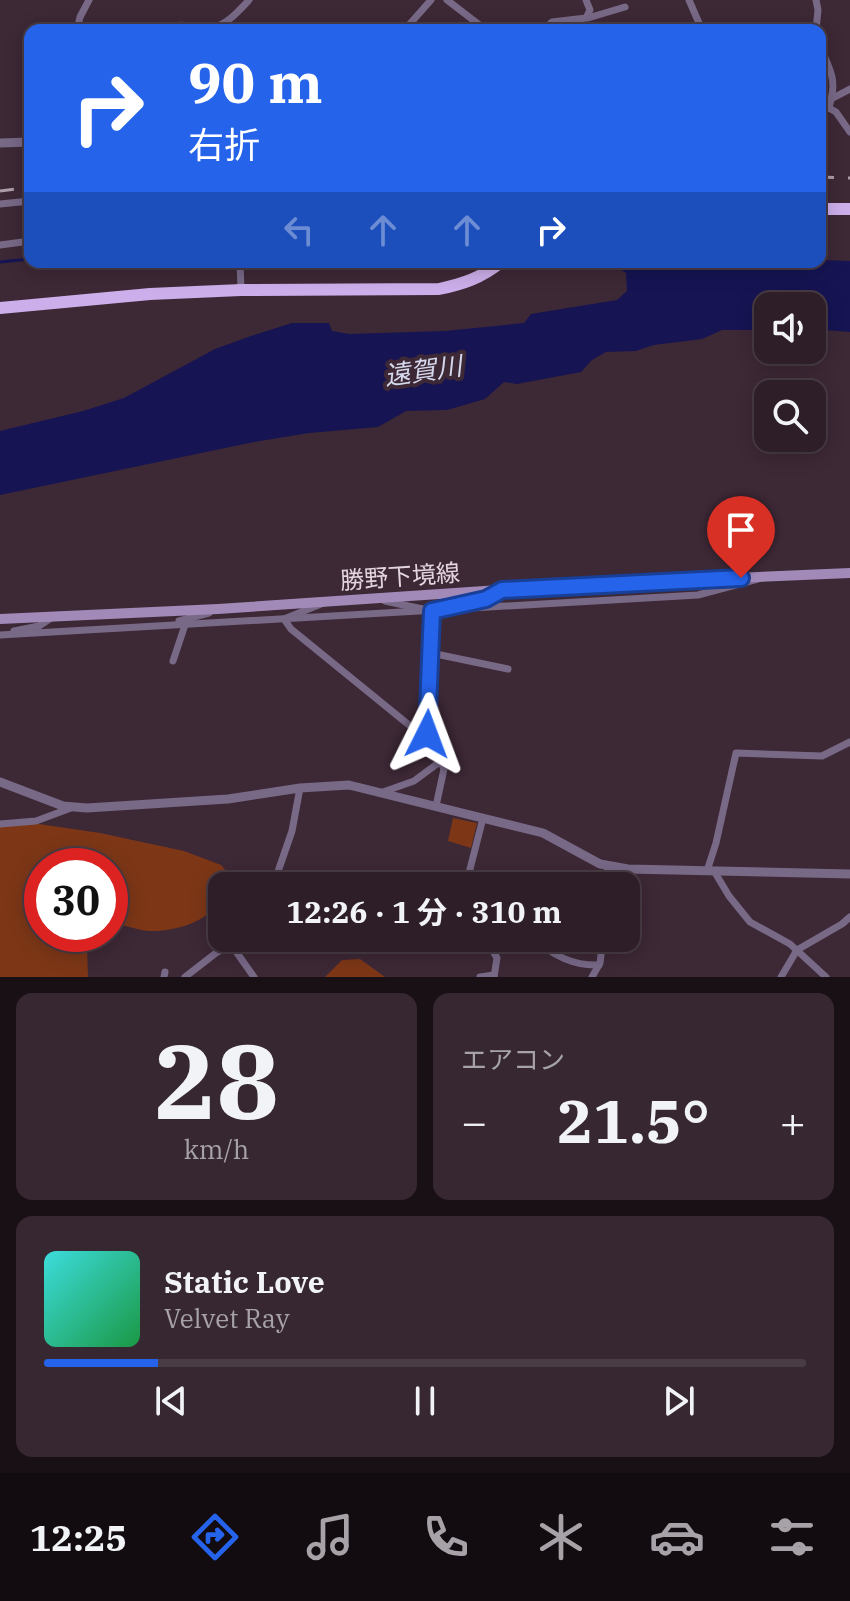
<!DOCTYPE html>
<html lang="ja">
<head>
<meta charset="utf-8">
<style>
	:root { --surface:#2e1e28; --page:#362730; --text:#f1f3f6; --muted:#a7a2a8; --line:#493c45; --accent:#2563eb }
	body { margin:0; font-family:"IBM Plex Serif","Noto Sans JP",serif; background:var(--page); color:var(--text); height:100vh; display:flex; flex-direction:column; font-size:30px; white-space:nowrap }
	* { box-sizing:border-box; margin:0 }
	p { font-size:26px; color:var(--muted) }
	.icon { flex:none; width:44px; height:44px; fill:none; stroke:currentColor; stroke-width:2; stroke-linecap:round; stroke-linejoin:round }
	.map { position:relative; height:977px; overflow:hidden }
	.panel { display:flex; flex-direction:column; gap:16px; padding:16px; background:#191016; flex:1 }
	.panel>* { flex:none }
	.guide { position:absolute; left:24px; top:24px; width:802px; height:244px; border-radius:16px; box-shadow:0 4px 20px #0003,0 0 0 2px var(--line); background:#2563eb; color:#fff; overflow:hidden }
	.fabs { position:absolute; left:754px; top:292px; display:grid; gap:16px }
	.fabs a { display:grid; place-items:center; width:72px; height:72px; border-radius:16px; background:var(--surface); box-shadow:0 4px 20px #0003,0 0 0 2px var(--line); font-size:40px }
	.speed { position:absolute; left:24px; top:848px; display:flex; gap:16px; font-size:40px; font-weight:700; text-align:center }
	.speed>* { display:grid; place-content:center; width:104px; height:104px; border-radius:50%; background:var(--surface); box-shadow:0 4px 20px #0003,0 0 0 2px var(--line); line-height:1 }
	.speed .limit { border:12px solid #d22; background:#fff; color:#111 }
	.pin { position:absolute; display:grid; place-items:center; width:68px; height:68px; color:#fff; margin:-82px -34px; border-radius:50% 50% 50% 0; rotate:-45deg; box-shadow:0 0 8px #0007 }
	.pin .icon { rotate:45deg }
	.me { position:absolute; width:88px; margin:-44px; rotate:3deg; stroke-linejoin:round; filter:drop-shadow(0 0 6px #0008) }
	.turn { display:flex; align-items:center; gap:28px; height:168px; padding:0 32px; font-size:36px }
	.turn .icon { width:104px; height:104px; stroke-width:2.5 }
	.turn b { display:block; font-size:56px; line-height:68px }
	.lanes { display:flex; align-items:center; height:76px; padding:0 32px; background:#0003; justify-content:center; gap:40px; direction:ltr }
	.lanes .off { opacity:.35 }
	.big { font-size:60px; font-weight:700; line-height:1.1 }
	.panel .widget { flex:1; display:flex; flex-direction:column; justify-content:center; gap:12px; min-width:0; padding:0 28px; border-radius:16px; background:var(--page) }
	.panel .dial { align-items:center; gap:0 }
	.dial b { font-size:104px; line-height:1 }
	.song { display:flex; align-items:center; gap:24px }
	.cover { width:96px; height:96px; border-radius:12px; background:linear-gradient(135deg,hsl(180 70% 55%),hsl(140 70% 35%)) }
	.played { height:8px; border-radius:4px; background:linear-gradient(90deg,var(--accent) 15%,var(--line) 15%) }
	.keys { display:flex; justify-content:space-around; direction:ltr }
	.heat { display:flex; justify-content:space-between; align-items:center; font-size:44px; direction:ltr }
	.panel .tiles { flex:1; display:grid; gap:16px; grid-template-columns:1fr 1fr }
	.widget:last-child { grid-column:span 2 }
	.trip { position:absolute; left:208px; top:872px; width:432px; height:80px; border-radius:16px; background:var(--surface); box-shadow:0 4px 20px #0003,0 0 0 2px var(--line); font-weight:700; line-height:80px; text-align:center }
	.tab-bar { display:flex; height:128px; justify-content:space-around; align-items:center; background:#120c10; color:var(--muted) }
	.tab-bar .icon { width:56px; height:56px }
	.tab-bar .selected { color:var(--accent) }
	.tab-bar b { font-size:36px; color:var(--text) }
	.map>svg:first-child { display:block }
	.green { fill:#7d3717 }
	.water { fill:#161453 }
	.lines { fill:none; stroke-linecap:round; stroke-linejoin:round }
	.stream { stroke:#161453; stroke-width:3 }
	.minor { stroke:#786987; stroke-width:7 }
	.tertiary { stroke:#786987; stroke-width:9 }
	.secondary { stroke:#a189b8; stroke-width:10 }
	.trunk { stroke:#ccaeea; stroke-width:12 }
	.rail { stroke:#ad9da8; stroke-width:3; stroke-dasharray:14 14; stroke-linecap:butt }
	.route-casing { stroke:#184099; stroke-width:20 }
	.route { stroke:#2563eb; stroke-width:14 }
	.labels { text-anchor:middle; stroke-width:8; stroke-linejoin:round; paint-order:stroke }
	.street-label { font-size:24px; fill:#e3d5de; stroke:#3d2836 }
	.water-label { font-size:26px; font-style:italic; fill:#d5d9ed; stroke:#3d2836 }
</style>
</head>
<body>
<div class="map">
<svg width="850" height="977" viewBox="0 0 850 977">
	<rect width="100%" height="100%" fill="#3d2836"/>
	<g class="green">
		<path d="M453,818L477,823L471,848L448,841Z"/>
		<path d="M39,824L100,833L184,851L221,865L227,872L228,886H222C222,920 176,932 148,931C135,930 122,922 110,926V866H42V934H96L87,947L88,977H0V825Z"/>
		<path d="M360,959L385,977H325L342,960Z"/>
	</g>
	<path class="water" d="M820,260L850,261V332L812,329V306H768V330H722L702,339L654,345L636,351L606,352L592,360L581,372L517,384L504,382L485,399L447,410L406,411L378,427L309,433L254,442L0,495V431L83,411L124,398L215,349L251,336L292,323H329L332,331L349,334L445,331L524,323L531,314L617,300L627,291L626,273L618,268L554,267V262H737L749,264L750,262H820Z"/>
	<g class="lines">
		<path class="stream" d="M0,262L30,259"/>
		<g class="minor">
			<path d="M447,0L486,30"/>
			<path d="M689,0L702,30"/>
			<path d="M816,0L818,10L816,30"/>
			<path d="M588,18L625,7"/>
			<path d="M408,26L431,0"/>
			<path d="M77,30L80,17L89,0"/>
			<path d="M169,30C182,20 191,29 206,29C224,28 238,12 249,0"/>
			<path d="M543,30L552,22L586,18L590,10L586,0"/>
			<path d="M820,46C830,71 838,79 829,107"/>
			<path d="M831,99L850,89"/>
			<path d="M820,103L836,112L850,132"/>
			<path d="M0,204L30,201"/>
			<path d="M0,245L30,241"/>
			<path d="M240,262L241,290"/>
			<path d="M385,601L432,611L427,734L444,769L436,806"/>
			<path d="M326,602L284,619L291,629L409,725L427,734"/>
			<path d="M447,607L486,599L500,592"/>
			<path d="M179,621L209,613"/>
			<path d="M14,631L39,626L51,618"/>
			<path d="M0,635L698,595L758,579"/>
			<path d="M431,653L508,669"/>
			<path d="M173,661L185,625"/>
			<path d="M383,792L414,781L441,761"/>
			<path d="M0,824L36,821L71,808"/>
			<path d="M707,871L716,843L736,753L822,756L850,742"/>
			<path d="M714,871L729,896L750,922L790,944L826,977"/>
			<path d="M273,886L292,831L300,788"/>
			<path d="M459,886L468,877L483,818"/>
			<path d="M605,886L608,867"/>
			<path d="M482,938L486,944C493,947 499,944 504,938"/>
			<path d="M537,938C550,956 576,966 599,965"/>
			<path d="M237,941V953L254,977"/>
			<path d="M490,946L497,958L494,977"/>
			<path d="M164,977L165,972"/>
			<path d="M185,977L216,953L236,942"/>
			<path d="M480,977L494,975"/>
			<path d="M592,977L600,963L603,938"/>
			<path d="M781,977L797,950L842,924L850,917"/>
		</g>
		<g class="tertiary">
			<path d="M0,143L30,142"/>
			<path d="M0,782L63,806L87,808L228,799L300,788L349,785L543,833L600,864L628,869L850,874"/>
		</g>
		<path class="secondary" d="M0,619L218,609L574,585L850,573"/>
		<g class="trunk">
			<path d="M820,209H850"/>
			<path d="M0,308L150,294L241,290L439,289C463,284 481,278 501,262"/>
		</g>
		<g class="rail">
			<path d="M820,177L850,178"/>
			<path d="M0,191L30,187"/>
		</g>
	</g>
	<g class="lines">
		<defs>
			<path id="route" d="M427,734L432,611L486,599L502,590L741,578"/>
		</defs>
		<use href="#route" class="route-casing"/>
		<use href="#route" class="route"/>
	</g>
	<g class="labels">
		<g class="street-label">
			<text transform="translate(400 577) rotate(-4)" y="8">勝野下境線</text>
		</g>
		<g class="water-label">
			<text transform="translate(423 371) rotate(-8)" y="9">遠賀川</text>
		</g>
	</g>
</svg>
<div class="fabs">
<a><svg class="icon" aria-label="sound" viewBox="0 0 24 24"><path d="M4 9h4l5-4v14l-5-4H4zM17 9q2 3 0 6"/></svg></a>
<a><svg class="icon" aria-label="search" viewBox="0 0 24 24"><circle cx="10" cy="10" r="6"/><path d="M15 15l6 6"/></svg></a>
</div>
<div class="speed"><div class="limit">30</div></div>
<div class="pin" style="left:741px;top:578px;background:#d93025"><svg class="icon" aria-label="arrive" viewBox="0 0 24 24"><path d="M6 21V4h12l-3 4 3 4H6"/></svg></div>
<svg class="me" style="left:427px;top:734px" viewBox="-20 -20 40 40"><path d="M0-17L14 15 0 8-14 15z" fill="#2563eb" stroke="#fff" stroke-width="4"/></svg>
<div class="trip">12:26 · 1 分 · 310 m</div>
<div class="guide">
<div class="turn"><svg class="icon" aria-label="right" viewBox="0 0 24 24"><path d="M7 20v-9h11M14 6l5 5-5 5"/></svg><div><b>90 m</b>右折</div></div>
<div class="lanes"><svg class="icon off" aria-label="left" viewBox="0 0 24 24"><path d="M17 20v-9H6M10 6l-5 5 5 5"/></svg><svg class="icon off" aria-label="ahead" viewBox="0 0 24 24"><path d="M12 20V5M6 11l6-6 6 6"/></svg><svg class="icon off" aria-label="ahead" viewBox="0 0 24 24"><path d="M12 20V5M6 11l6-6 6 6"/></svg><svg class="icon" aria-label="right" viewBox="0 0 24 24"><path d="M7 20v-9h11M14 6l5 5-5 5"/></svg></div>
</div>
</div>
<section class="panel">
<div class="tiles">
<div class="widget dial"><b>28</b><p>km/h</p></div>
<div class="widget"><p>エアコン</p>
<div class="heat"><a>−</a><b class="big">21.5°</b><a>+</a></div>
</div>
<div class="widget">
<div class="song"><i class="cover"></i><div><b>Static Love</b><p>Velvet Ray</p></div></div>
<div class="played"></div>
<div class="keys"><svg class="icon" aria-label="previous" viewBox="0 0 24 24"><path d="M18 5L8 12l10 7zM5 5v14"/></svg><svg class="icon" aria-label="pause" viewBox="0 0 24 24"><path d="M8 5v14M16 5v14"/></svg><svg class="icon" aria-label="next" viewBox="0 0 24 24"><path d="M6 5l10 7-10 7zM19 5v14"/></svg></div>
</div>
</div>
</section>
<nav class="tab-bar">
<b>12:25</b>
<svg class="icon selected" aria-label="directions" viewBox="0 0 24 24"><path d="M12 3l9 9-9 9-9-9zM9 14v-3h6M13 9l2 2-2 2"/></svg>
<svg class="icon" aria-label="music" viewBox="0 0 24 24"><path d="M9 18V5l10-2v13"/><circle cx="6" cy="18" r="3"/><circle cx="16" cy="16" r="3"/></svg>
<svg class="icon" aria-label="phone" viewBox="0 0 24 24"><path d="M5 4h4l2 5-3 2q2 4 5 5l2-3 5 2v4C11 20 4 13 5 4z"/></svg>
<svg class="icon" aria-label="climate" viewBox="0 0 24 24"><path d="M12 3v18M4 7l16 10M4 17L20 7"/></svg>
<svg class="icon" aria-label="car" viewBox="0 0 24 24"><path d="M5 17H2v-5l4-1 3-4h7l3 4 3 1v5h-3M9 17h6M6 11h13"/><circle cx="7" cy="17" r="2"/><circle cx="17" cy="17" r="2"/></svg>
<svg class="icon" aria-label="filters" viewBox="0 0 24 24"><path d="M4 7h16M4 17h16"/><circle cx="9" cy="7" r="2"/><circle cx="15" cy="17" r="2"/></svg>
</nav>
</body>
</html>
